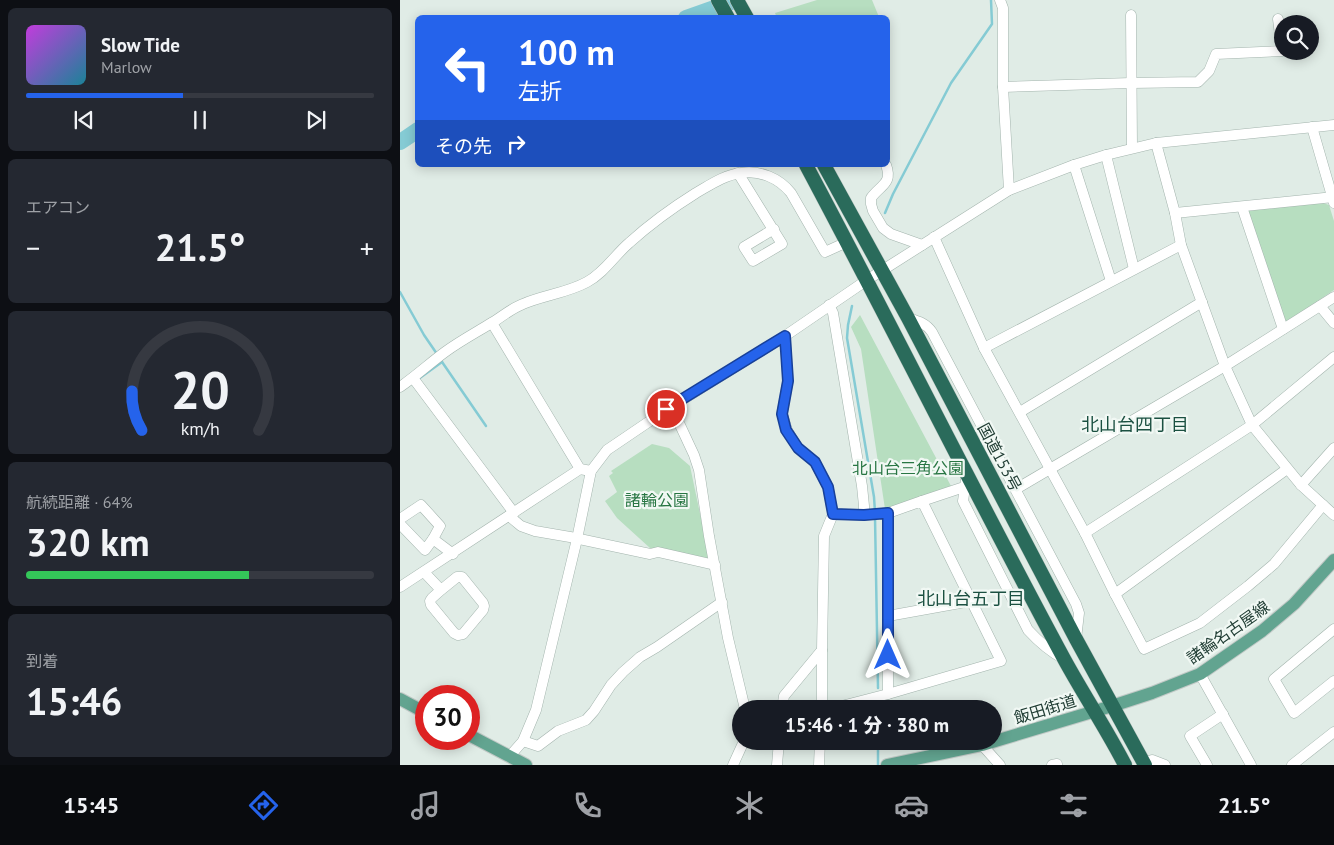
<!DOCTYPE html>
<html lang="ja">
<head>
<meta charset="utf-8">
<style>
	:root { --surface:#171b24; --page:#242831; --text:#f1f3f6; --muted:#9ea1a6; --line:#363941; --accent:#2563eb }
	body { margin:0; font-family:"PT Sans","Noto Sans JP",sans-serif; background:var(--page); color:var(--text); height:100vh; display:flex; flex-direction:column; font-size:19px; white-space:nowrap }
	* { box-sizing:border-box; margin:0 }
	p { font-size:16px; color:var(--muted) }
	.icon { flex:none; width:28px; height:28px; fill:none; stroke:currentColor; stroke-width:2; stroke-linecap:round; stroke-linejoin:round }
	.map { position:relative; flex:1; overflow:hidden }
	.details { display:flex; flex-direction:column; gap:8px; padding:8px; background:#0d0f14; width:400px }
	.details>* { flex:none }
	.hud { position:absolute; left:15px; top:15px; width:475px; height:152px; border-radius:8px; box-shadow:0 2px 12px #0003; background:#2563eb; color:#fff; overflow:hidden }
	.controls { position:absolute; left:874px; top:15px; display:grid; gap:10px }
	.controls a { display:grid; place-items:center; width:45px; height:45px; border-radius:50%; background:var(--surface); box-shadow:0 2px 12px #0003; font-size:25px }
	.speed { position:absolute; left:15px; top:685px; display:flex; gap:10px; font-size:25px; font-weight:700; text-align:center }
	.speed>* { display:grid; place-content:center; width:65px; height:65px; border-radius:50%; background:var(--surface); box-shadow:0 2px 12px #0003; line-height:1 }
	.speed .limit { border:8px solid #d22; background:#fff; color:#111 }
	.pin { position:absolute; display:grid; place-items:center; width:42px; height:42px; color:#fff; margin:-21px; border:2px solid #fff; border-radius:50%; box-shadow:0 1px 5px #0007 }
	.me { position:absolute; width:55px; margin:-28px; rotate:0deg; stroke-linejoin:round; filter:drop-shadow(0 0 4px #0008) }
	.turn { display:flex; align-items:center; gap:18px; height:105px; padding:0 20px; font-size:22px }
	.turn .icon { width:65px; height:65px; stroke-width:2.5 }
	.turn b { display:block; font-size:35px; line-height:42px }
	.then { display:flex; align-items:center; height:48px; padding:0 20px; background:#0003; gap:10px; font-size:19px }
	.big { font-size:38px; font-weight:800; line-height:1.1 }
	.details .card { flex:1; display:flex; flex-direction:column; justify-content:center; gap:8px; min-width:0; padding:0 18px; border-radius:8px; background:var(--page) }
	.details .dial { align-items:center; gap:0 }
	.dial svg { height:130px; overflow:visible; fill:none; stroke:var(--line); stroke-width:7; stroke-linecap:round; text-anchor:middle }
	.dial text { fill:var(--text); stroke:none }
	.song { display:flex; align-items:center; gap:15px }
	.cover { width:60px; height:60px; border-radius:8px; background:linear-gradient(135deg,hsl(290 70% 55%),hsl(190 70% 35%)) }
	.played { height:5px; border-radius:2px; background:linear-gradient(90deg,var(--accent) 45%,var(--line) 45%) }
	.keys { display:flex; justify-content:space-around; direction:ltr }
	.heat { display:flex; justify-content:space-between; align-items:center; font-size:28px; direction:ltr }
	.charge { height:8px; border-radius:4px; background:linear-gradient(90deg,#34c759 64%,var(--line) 0) }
	.trip { position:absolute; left:332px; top:700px; width:270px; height:50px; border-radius:25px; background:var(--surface); box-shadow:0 2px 12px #0003; font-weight:800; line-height:50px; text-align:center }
	.tabs { display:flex; height:80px; justify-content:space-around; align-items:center; background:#090b0e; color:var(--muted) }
	.tabs .icon { width:35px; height:35px }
	.tabs .current { color:var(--accent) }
	.tabs b { font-size:22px; color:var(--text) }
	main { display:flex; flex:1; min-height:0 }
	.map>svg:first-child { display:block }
	.green { fill:#b7dec0 }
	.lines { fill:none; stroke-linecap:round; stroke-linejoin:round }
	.stream { stroke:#85cbd4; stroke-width:2.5 }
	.river { stroke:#85cbd4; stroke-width:16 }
	.minor-casing { stroke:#a3b4ad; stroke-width:11 }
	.major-casing { stroke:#c1c9c6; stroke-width:14 }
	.highway-casing { stroke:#c1c9c6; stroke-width:15 }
	.minor { stroke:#fff; stroke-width:10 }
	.major { stroke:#62a490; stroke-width:12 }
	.highway { stroke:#2a6b5b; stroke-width:14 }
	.route-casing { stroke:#184099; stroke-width:12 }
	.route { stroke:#2563eb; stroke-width:9 }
	.labels { text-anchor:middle; stroke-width:4.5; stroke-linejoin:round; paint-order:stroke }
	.street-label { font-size:16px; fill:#203d34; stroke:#f1f8f4 }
	.park-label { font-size:16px; fill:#287643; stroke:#f1f8f4 }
	.neighbourhood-label { font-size:18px; fill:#1b5041; stroke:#f1f8f4 }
</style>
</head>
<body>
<main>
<section class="details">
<div class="card">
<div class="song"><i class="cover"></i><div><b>Slow Tide</b><p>Marlow</p></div></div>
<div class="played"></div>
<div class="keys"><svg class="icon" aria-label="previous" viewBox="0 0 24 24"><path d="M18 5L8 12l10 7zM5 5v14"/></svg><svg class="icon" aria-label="pause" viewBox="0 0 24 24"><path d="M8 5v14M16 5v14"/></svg><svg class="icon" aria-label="next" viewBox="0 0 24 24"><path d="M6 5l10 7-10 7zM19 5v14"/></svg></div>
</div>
<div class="card"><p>エアコン</p>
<div class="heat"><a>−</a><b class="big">21.5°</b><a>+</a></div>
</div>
<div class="card dial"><svg viewBox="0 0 100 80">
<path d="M14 69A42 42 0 1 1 86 69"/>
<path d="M14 69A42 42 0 0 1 8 45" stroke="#2563eb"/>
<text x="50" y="56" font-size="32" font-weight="700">20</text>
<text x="50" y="72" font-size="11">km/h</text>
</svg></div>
<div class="card"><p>航続距離 · 64%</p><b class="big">320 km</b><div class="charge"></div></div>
<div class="card"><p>到着</p><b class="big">15:46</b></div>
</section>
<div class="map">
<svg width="934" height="765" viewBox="0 0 934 765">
	<rect width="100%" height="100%" fill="#e0ece6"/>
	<g class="green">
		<path d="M417,0H472L479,17L377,18L375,13Z"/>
		<path d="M923,203L929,205L934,221V290L885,323L846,211Z"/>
		<path d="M460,315L551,486L485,509L461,349L451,327Z"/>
		<path d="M252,444L269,448L290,466L310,561L250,548L217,518L205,501L217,492L209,476L213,473L211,471Z"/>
	</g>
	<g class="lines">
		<g class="stream">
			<path d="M485,213L493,194L551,83L592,24L591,0"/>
			<path d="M0,292L24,335L37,354"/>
			<path d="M452,306L448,325L447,338L474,497L475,512"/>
			<path d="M40,359L86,426"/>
			<path d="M17,380L42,362"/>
			<path d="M475,517L478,688"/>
			<path d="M478,709V705"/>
			<path d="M478,765V741"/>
		</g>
		<g class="river">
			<path d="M286,18L337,0"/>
			<path d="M0,142L18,130"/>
		</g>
		<defs>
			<g id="minor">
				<path d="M600,0L603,8V87L609,190"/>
				<path d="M731,15L732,148"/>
				<path d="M603,87L731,83L798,82L809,71L816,54L882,51L878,19"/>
				<path d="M912,127L934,203"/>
				<path d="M756,143L775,213L781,245L825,366L852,425L901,485L934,515"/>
				<path d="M706,155L734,269"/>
				<path d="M486,165C493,184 480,185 471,198V204L473,211L483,228L491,234L522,245"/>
				<path d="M674,165L711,281"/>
				<path d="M338,173L382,244L353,261L344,247L374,229"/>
				<path d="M842,207L883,329"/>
				<path d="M775,213L934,197"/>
				<path d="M534,237L584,348L685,533L715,594L744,649L800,623L848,586L874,564L923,505"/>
				<path d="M429,305L433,313L462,486L464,506V515"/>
				<path d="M920,306L934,323"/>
				<path d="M508,318C518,321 526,323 532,332L676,604L679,613L676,639"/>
				<path d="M92,323L180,469"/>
				<path d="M385,336L388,381L382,414L387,430L398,448L415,462L428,487L433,514L424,536L422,650V709"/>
				<path d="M584,348L781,245"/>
				<path d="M13,378L114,513"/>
				<path d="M0,387C16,376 30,363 45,352C60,341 77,332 93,322C103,316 112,308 123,304C144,295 167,293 187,282C204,273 215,255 229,243C250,224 272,208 296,193C310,185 324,175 341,173C360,170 379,178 391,193L425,252L447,242"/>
				<path d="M269,408L280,425L294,455L299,470L309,536L328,638L345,709"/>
				<path d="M620,412L802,302"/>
				<path d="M567,473L563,501L628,630C639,642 649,651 664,659"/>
				<path d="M901,485L934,448"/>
				<path d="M616,489L825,366L934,297"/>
				<path d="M522,501L564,487"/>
				<path d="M109,516L121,526L135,531L170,537L250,554L258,552L315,565"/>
				<path d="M0,519L21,505L40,526L33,539L25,550L0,524"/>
				<path d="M685,533L852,425L934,357"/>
				<path d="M33,539L53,554"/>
				<path d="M24,572L41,590L57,577H62L83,603L84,606L83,610L63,634L58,635L54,633L31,605L30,601L32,598L41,590"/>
				<path d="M0,587L180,469L191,471"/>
				<path d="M715,594L887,469"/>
				<path d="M488,616L571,601"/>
				<path d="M934,629L874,679L894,713L934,681"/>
				<path d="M800,674L851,765"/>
				<path d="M488,694V513"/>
				<path d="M382,709L384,696L422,650"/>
				<path d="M430,709L488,694L601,661L522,501L488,513L464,515L433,514"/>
				<path d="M123,741L138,746L158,731L186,720L194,711L211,685L223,672L240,657L257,647L322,602"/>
				<path d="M582,745L600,765"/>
				<path d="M109,757L123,741L136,710L177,539L191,471L207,450L269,408L385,336L467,280L609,190L674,165L706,155L756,143L934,125"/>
				<path d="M744,764L752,760L765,765"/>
				<path d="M333,765L344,741"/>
				<path d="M377,765L379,741"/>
				<path d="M419,765L420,741"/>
				<path d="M652,765L657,764V765"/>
				<path d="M807,765L790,736L823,714"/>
				<path d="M892,765L934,732"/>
			</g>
			<g id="major">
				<path d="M0,699L26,713"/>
				<path d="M69,735L126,765"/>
				<path d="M487,765L582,745L712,706L752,693L800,674L862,631L894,604L934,560"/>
			</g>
			<g id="highway">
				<path d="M318,0L328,18"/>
				<path d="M337,0L347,18"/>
				<path d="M406,165C493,328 575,494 663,657C683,694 706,728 725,765"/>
				<path d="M424,165L508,318L676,639L745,765"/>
			</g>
		</defs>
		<use href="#minor" class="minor-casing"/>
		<use href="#major" class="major-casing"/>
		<use href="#highway" class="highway-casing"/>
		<use href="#minor" class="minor"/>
		<use href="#major" class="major"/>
		<use href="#highway" class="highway"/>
	</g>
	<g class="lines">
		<defs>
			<path id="route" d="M266,409L385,336L388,381L382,414L386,430L398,448L415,462L428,487L433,514L464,515L488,513V655"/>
		</defs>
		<use href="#route" class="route-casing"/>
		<use href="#route" class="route"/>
	</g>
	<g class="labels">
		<g class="street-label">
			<text transform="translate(600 457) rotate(62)" y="6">国道153号</text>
			<text transform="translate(828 632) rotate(-35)" y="6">諸輪名古屋線</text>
			<text transform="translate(645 709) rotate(-17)" y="6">飯田街道</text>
		</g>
		<g class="park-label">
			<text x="508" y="474">北山台三角公園</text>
			<text x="257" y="506">諸輪公園</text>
		</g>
		<g class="neighbourhood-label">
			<text x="735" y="431">北山台四丁目</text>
			<text x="571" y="605">北山台五丁目</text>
		</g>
	</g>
</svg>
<div class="controls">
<a><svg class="icon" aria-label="search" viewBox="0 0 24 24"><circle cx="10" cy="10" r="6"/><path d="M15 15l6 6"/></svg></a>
</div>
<div class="speed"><div class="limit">30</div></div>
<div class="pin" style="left:266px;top:409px;background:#d93025"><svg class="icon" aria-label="arrive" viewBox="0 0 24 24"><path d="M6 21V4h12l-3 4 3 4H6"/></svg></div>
<svg class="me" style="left:488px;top:655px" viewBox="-20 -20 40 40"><path d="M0-17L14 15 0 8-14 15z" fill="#2563eb" stroke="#fff" stroke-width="4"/></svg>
<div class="trip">15:46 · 1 分 · 380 m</div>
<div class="hud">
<div class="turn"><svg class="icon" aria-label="left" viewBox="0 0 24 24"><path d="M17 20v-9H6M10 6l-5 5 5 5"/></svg><div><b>100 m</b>左折</div></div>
<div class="then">その先<svg class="icon" aria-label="right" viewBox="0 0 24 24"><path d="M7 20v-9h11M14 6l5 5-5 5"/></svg></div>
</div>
</div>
</main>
<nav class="tabs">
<b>15:45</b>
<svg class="icon current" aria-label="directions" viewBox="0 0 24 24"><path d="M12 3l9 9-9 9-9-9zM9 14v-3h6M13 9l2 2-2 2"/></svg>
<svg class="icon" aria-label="music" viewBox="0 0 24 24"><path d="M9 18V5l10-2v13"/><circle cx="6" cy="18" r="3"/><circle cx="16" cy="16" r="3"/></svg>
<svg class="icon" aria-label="phone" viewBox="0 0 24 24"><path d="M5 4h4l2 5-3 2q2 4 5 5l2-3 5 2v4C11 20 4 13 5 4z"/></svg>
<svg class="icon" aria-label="climate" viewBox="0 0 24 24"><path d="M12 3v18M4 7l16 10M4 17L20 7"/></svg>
<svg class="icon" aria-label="car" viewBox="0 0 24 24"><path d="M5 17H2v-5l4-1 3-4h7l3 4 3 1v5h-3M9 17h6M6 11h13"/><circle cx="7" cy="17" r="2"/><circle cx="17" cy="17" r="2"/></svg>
<svg class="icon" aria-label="filters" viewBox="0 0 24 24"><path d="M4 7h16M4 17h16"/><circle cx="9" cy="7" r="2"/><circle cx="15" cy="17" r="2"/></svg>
<b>21.5°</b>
</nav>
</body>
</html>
